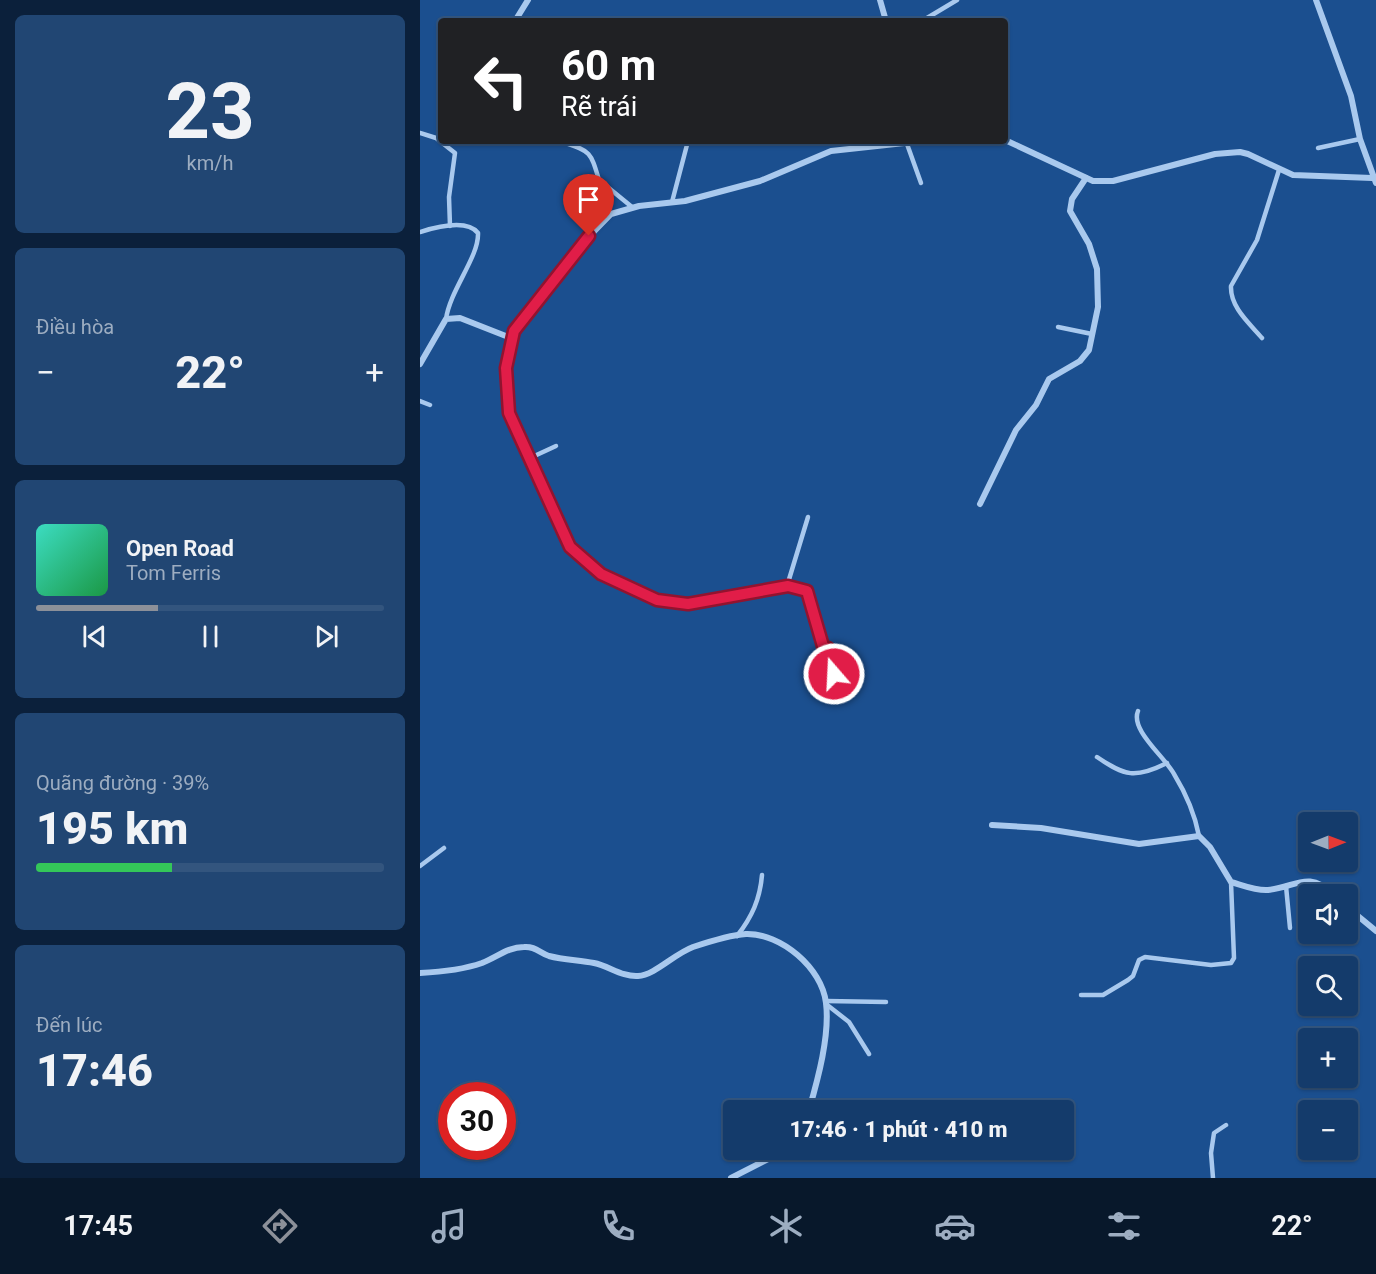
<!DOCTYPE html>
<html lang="vi">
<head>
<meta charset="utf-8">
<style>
	:root { --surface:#143b6b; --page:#214673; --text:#f1f3f6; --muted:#9dadc1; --line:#33557e; --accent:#8c9099 }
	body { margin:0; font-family:Roboto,sans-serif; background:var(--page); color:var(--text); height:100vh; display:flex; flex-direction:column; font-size:22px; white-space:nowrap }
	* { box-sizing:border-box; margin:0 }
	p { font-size:20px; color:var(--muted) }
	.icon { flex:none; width:33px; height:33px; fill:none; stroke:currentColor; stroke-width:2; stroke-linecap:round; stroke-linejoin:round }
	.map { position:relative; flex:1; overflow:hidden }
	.sheet { display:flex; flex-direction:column; gap:15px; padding:15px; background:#0b203b; width:420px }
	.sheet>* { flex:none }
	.top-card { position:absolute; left:18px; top:18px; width:570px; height:126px; border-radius:6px; box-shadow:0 2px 4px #0004,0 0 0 2px var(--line); background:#202124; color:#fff; overflow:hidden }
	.needle { width:39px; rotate:89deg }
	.controls { position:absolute; left:878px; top:812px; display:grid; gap:12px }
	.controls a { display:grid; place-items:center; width:60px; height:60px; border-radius:6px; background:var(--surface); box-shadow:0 2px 4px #0004,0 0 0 2px var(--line); font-size:30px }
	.speed { position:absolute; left:18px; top:1082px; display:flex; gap:12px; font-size:30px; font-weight:700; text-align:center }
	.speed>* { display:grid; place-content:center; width:78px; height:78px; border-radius:50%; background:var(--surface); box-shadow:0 2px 4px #0004,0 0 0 2px var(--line); line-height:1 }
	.speed .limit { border:9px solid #d22; background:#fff; color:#111 }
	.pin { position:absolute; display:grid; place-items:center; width:51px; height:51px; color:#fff; margin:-62px -26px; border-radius:50% 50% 50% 0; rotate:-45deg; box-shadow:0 0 6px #0007 }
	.pin .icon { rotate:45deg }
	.me { position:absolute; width:66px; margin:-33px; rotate:341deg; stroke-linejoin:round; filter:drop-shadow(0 0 4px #0008) }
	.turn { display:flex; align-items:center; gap:21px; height:126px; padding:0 24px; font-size:27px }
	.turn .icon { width:78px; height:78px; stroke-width:2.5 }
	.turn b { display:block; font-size:42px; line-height:51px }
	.big { font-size:45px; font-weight:800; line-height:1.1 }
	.sheet .card { flex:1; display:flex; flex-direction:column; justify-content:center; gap:9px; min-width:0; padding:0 21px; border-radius:9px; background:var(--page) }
	.sheet .dial { align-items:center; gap:0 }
	.dial b { font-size:78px; line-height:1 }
	.song { display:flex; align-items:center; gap:18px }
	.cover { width:72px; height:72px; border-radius:9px; background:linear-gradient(135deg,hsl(170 70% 55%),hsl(140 70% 35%)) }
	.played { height:6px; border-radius:3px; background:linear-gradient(90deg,var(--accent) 35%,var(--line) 35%) }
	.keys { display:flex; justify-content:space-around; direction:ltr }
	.heat { display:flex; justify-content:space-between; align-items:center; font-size:33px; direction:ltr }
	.charge { height:9px; border-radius:4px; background:linear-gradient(90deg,#34c759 39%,var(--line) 0) }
	.trip { position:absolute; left:303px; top:1100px; width:351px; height:60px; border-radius:6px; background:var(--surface); box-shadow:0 2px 4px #0004,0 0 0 2px var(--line); font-weight:800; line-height:60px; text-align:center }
	.dock { display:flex; height:96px; justify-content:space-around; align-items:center; background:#08182b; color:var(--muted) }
	.dock .icon { width:42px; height:42px }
	.dock .selected { color:var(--accent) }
	.dock b { font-size:27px; color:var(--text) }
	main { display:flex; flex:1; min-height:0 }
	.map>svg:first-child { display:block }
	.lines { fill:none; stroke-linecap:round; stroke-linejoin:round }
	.lane { stroke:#a9c9ee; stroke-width:4.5 }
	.street { stroke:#a9c9ee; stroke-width:6 }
	.route-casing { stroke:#92132f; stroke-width:15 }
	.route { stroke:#e11d48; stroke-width:10 }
</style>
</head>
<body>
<main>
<section class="sheet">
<div class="card dial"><b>23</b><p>km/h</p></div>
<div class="card"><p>Điều hòa</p>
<div class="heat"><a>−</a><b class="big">22°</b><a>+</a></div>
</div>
<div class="card">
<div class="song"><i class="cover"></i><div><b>Open Road</b><p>Tom Ferris</p></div></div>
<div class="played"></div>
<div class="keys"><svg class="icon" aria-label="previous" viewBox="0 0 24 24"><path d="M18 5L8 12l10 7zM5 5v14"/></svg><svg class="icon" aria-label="pause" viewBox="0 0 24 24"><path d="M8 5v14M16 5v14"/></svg><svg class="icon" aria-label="next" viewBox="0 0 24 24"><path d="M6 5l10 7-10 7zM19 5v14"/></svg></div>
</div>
<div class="card"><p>Quãng đường · 39%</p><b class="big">195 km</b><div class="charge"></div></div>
<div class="card"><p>Đến lúc</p><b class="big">17:46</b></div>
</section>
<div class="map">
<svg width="956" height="1178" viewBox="0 0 956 1178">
	<rect width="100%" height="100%" fill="#1b4f8f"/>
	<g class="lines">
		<g class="lane">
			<path d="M502,21L537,0"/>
			<path d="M0,133L16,138L35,153L29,197L30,226"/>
			<path d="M140,141C171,152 170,150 179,180L212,207"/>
			<path d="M487,144L501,183"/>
			<path d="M898,148L940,139"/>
			<path d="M166,193L179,180"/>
			<path d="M252,202L268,141"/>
			<path d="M0,232C16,227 47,219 58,233C59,257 30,290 26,319"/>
			<path d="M638,327L672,334"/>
			<path d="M842,338C829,323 810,307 811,286L837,240L859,170"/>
			<path d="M0,401L10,405"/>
			<path d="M110,458L136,446"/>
			<path d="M367,586L388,517"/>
			<path d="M718,711C710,730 745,757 754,774C765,792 775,815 779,836"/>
			<path d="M677,757C705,776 715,779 747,763"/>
			<path d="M0,866L24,848"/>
			<path d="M866,886L870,928"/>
			<path d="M317,936C332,917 340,899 342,875"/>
			<path d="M661,995H683L708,980L713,976L719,960L725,957L791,965L811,963L814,958L811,882"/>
			<path d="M406,1001L466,1002"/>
			<path d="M406,1004L429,1022L449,1054"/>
			<path d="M793,1178L791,1153L794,1133L806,1125"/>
		</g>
		<g class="street">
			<path d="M460,0L466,21"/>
			<path d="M896,0L931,96L940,139L956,183"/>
			<path d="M95,21L108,0"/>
			<path d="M585,140L673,181H693L795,154L820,152L828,154L873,175L952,178"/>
			<path d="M91,338L86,368L89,413L142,532L150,547L160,558L205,587L237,600L253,602L287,601L367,586L387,591L405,653L408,648L412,655L414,674"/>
			<path d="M0,364L26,319L40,318L91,338L157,249L191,214L219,206L265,201L340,181L411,151L503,141"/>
			<path d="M560,504L596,430L616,405L629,379L660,361L669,350L678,307L677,269L669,244L650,211L652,199L666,178"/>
			<path d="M572,825L621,828L719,844L779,836L790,847L811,882C822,885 836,891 848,890C876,887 888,870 913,894"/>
			<path d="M927,907L956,931"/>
			<path d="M0,973C21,972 42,970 62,963C77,957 88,947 104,947C115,946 120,953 129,956C144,960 159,960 174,963C189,966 202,977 218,976C235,975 254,954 273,947C288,942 310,935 326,934C361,933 402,968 406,1003C410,1035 398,1079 389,1110"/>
			<path d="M311,1178L368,1149"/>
		</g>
	</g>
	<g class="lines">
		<defs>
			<path id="route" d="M169,236L94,331L86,368L89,413L150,547L181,574L237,600L268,604L368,586L387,591L405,653L408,648L414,662V674"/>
		</defs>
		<use href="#route" class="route-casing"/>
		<use href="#route" class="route"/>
	</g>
</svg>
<div class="controls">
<a><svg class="needle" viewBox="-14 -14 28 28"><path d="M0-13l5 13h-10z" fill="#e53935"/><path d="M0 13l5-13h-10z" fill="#9dadc1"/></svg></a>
<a><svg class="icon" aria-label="sound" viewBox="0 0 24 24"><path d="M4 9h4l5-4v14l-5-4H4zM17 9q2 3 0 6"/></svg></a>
<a><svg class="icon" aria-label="search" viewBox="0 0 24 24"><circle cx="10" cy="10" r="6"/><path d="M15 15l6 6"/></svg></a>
<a>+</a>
<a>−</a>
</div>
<div class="speed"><div class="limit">30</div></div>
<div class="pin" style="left:169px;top:236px;background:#d93025"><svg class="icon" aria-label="arrive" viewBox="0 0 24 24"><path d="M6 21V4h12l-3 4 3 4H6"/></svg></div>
<svg class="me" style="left:414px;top:674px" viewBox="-20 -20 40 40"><circle r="17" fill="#e11d48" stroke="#fff" stroke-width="3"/><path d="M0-11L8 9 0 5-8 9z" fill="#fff"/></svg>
<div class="trip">17:46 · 1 phút · 410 m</div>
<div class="top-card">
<div class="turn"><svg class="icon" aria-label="left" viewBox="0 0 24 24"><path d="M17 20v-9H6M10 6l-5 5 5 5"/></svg><div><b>60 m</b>Rẽ trái</div></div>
</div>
</div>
</main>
<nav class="dock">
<b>17:45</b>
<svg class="icon selected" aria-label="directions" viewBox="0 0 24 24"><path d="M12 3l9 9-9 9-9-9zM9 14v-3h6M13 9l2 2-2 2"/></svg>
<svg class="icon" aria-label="music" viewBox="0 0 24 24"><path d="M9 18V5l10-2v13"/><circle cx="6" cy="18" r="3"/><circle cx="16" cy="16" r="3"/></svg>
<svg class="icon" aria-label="phone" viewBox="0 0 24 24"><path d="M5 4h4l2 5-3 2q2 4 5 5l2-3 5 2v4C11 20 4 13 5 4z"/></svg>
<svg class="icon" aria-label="climate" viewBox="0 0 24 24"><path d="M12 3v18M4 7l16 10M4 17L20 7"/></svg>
<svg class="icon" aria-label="car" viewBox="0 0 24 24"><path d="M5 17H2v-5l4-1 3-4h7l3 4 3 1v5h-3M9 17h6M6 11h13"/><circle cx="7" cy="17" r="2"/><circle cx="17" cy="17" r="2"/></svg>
<svg class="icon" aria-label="filters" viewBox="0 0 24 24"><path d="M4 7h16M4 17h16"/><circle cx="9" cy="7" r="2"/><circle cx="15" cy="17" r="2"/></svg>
<b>22°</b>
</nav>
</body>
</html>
